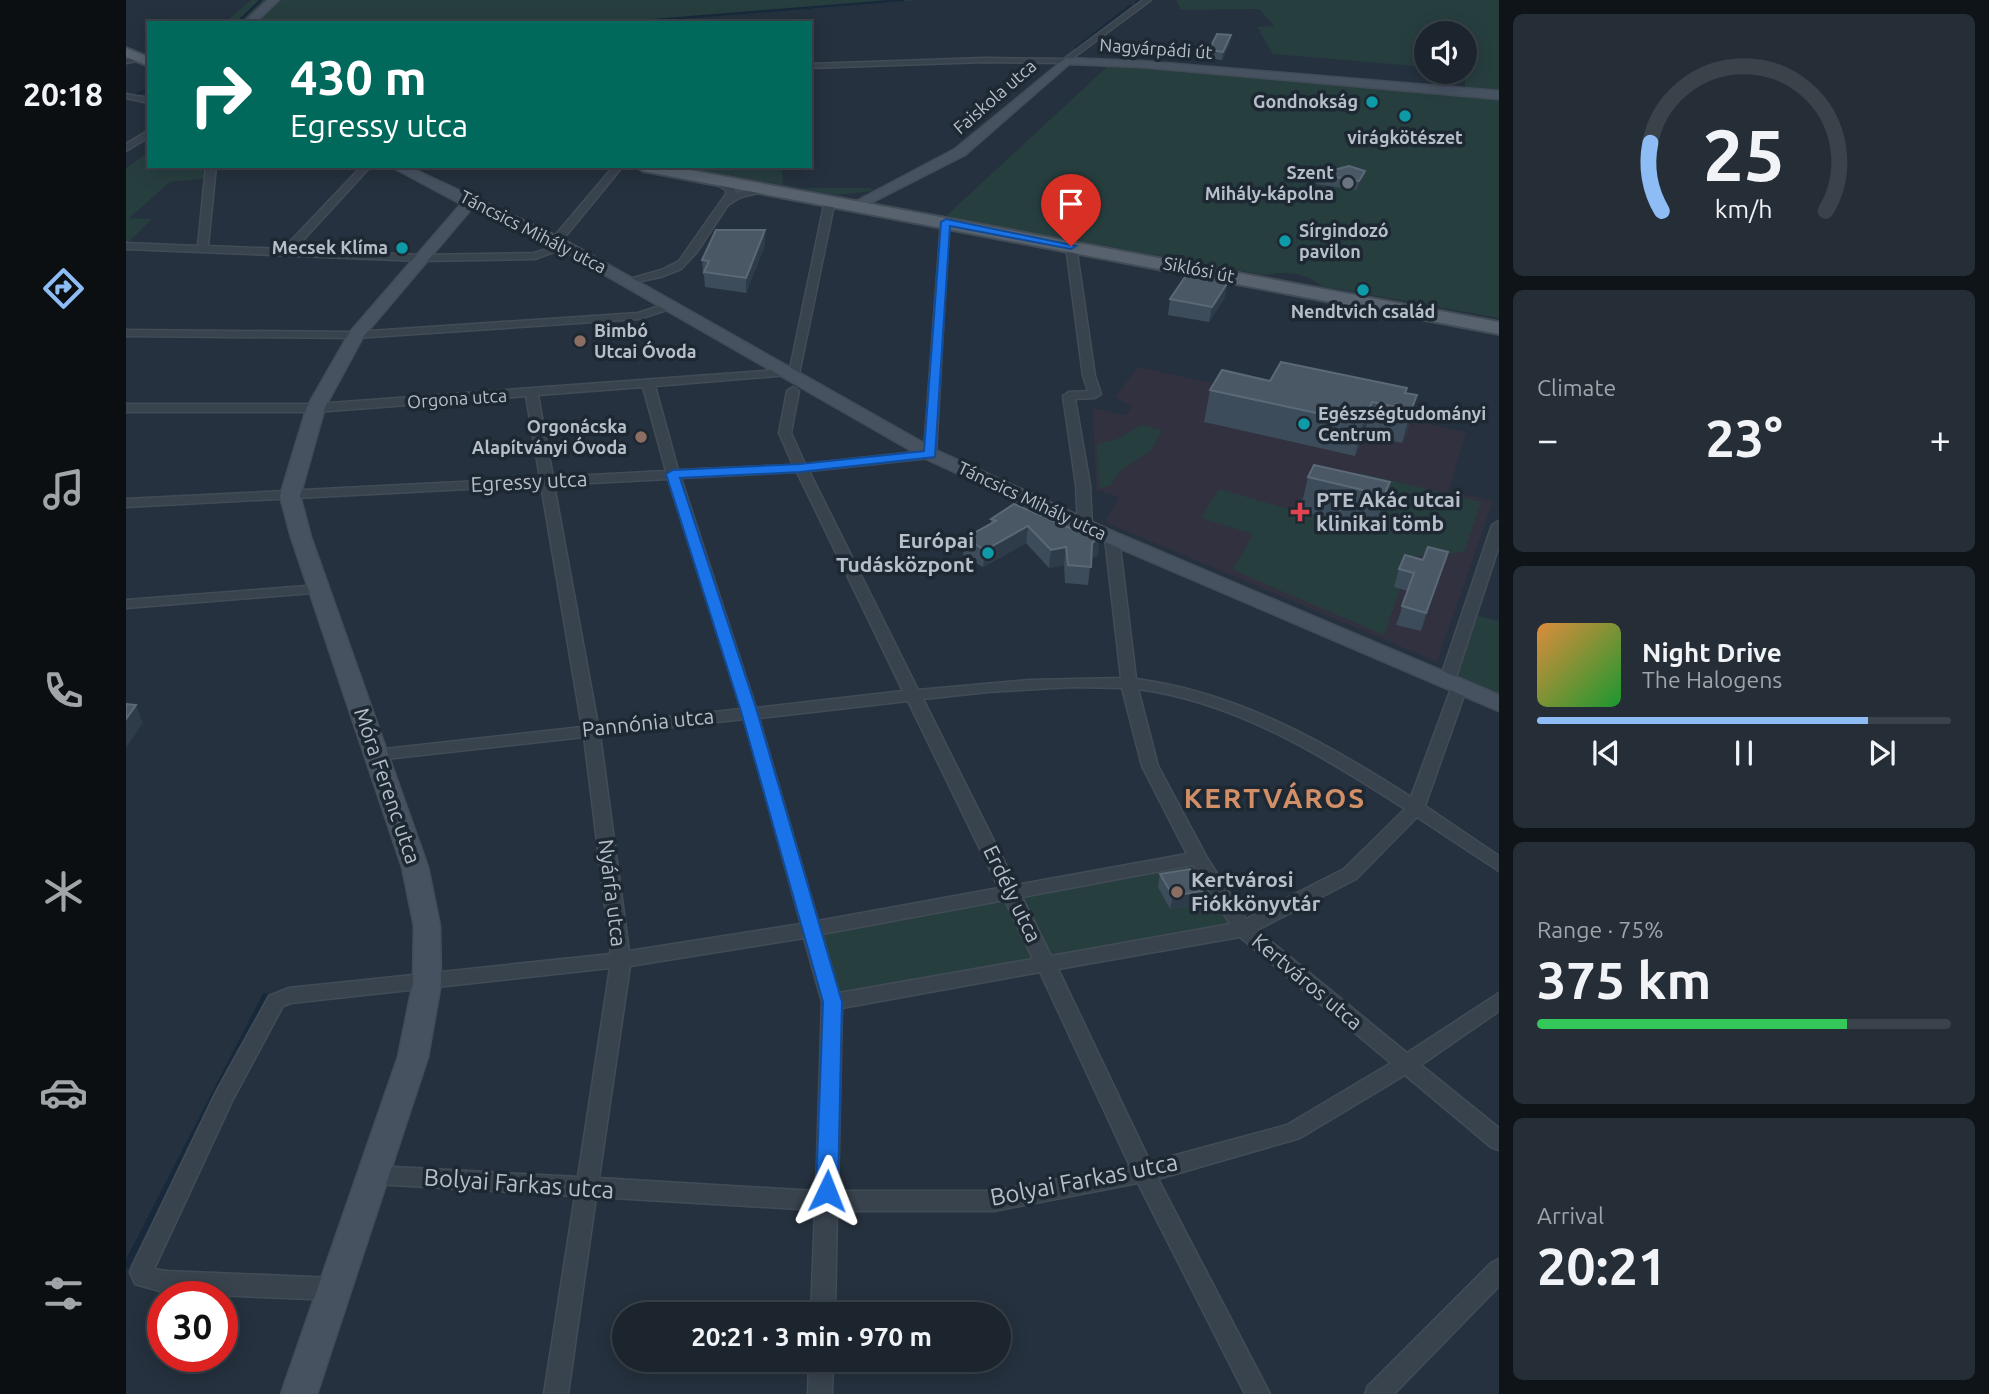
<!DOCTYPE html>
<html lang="en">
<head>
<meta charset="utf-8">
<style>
	:root { --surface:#1c252e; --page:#252d36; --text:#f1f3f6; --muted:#a0a5aa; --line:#3a424a; --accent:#8ebcf5 }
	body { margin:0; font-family:Ubuntu,sans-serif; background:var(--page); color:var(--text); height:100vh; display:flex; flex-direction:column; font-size:26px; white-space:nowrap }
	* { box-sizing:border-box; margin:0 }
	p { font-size:23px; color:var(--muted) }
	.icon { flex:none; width:38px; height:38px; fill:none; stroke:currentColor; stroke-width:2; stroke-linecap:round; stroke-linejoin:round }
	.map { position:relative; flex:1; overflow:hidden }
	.side { display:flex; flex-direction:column; gap:14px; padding:14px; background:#0f1419; width:490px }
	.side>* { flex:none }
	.top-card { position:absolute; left:21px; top:21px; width:665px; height:147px; border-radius:0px; box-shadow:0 4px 18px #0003,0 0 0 2px var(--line); background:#00695c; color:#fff; overflow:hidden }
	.tools { position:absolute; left:1288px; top:21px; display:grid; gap:14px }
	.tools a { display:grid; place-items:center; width:63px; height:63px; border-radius:50%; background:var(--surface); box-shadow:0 4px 18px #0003,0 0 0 2px var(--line); font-size:35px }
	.speed { position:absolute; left:21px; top:1281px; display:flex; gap:14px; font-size:35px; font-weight:700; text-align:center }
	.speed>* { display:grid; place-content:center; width:91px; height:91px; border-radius:50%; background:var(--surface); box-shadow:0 4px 18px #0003,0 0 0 2px var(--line); line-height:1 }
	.speed .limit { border:10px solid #d22; background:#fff; color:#111 }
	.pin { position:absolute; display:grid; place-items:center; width:60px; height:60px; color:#fff; margin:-72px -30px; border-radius:50% 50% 50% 0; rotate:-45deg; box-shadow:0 0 7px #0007 }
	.pin .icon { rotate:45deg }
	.me { position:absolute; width:77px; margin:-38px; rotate:2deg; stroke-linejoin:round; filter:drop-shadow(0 0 5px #0008) }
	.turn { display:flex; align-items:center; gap:24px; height:147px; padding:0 28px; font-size:32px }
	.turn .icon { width:91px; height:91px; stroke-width:2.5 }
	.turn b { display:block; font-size:49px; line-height:60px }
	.big { font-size:52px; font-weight:700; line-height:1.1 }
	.side .tile { flex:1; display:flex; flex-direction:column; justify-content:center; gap:10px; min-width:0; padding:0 24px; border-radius:10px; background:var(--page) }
	.side .dial { align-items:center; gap:0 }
	.dial svg { height:182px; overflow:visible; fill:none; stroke:var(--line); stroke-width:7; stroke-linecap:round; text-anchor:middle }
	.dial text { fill:var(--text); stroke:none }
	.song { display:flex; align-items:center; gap:21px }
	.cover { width:84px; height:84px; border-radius:10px; background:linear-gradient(135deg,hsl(30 70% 55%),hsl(130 70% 35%)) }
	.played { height:7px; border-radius:4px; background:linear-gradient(90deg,var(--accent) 80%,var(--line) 80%) }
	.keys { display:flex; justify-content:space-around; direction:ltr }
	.heat { display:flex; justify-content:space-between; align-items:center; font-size:38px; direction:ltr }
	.charge { height:10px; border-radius:5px; background:linear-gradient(90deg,#34c759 75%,var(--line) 0) }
	.trip { position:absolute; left:486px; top:1302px; width:399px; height:70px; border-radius:35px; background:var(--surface); box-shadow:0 4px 18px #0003,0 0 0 2px var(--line); font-weight:700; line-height:70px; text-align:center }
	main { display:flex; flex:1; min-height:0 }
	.tabs { display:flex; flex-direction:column; width:126px; justify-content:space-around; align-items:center; background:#0b0f12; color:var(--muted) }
	.tabs .icon { width:49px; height:49px }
	.tabs .active { color:var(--accent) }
	.tabs b { font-size:32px; color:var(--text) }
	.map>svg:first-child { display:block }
	.medical { fill:#32313f }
	.green { fill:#273e3f }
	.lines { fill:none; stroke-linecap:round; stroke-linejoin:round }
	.stream-far1 { stroke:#18293c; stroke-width:2.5 }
	.stream { stroke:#18293c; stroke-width:6 }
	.street-casing { stroke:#424c57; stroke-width:3 }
	.secondary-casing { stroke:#424c57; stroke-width:3 }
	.primary-casing { stroke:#424c57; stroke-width:4 }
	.street { fill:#39434e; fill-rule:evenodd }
	.secondary { fill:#475261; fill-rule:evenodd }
	.primary { fill:#57626e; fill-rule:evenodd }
	.wall { fill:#3d4c5a }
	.shaded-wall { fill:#2e3c4a }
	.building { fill:#4a5866; stroke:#5b6876; stroke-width:2 }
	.route { fill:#1a73e8; stroke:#114b97; stroke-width:2 }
	.culture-dot { fill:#0f9aa8; stroke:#1e2833; stroke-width:2.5 }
	.worship-dot { fill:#6b7280; stroke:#1e2833; stroke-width:2.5 }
	.education-dot { fill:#8d6e63; stroke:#1e2833; stroke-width:2.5 }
	.health-dot { fill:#e0444e; stroke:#1e2833; stroke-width:2.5 }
	.labels { text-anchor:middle; stroke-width:7; stroke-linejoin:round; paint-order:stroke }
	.far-street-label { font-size:18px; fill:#b5bec9; stroke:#1e2833 }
	.far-poi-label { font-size:18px; font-weight:bold; fill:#b5bec9; stroke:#1e2833; text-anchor:end }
	.street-label { font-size:21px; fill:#b5bec9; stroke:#1e2833 }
	.poi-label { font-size:21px; font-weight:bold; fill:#b5bec9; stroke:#1e2833; text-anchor:start }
	.near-street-label { font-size:24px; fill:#b5bec9; stroke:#1e2833 }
	.district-label { font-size:28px; font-weight:bold; letter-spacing:2px; fill:#d28f67; stroke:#1e2833 }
</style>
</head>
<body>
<main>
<nav class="tabs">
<b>20:18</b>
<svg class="icon active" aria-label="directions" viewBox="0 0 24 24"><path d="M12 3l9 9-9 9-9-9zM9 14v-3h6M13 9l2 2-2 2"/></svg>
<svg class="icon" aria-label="music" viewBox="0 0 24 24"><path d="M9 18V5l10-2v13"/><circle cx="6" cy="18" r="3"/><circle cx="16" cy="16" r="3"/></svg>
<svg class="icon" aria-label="phone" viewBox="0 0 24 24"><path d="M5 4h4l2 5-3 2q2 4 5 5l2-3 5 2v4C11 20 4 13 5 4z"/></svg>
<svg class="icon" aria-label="climate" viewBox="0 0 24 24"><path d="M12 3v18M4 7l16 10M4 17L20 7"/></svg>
<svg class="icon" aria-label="car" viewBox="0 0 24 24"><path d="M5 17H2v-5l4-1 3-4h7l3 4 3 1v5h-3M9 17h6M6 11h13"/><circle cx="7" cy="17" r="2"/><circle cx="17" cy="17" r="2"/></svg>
<svg class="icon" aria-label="filters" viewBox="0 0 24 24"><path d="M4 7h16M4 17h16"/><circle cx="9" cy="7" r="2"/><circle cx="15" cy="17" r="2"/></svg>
</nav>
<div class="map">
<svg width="1373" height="1394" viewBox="0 0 1373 1394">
	<rect width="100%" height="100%" fill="#25313e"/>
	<path class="medical" d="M1011,367L1106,387L1136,388L1340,432L1323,491L1367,501L1311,662L979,522L993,497L970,490L967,408L1000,415L1006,406L989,398Z"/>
	<g class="green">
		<path d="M125,0H794L512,23H98Z"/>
		<path d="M1050,0H1373V318L1195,286C1181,272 1157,271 1139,275L819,217L983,65L1339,95V33H1300V67L1147,54L1131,27L1148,26L1133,9L1055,10Z"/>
		<path d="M23,152V166H79L78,179L44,182L3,218L26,219L0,244V168Z"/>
		<path d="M554,166H656L657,184L674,188H745L746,191L711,195Z"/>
		<path d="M1015,425L1036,430L1025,451L995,470L984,486L973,488L971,444L991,439Z"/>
		<path d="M1234,473L1355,502L1338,552L1285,557L1258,635L1107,570L1127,534L1075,518L1093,489L1170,511Z"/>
		<path d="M1344,614L1373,621V704L1321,682Z"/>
		<path d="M1072,858L1117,929L706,1002L688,929Z"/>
	</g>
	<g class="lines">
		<g class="stream-far1">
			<path d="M1010,2L1014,0"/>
			<path d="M111,23L135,0"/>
			<path d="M493,23L777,0"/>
			<path d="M950,48L1004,6"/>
			<path d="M0,99L23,89"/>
		</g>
		<path class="stream" d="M0,1266L139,996"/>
		<defs>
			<g id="street">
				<path d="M1017,0H1025L940,63L859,62L684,68V64L859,58L938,59Z"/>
				<path d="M14,56L17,60L0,63V59Z"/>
				<path d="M0,94L23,98V103L0,98Z"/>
				<path d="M23,130V137L0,151V144Z"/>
				<path d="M80,166H90L82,246L157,249L236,166H245L168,250L295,255L408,253L439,243L444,246L409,259L295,261L0,249V243L72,246Z"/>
				<path d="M488,166H497L434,243H426V239Z"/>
				<path d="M585,177H591L608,187L610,193L644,186L649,189L615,197L602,205L571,252L555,269L535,277L500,284V280L535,270L553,261L600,194V190L585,181Z"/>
				<path d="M704,197L709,200L672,379H664L663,375L529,386L552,470L667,465L653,433L661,391L667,387L673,391L665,433L679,464L798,451L815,222L823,220L810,454L804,458L683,471L792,690L904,680L995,678L979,538L986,534L993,538L1010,679C1111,692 1201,743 1285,797L1326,686L1315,685L1313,682L1366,525L1373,521V546L1328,683L1339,684L1341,687L1299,806L1373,856V871L1291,817L1230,879L1131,930L1281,1053L1373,993V1011L1295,1065L1373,1128V1150L1365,1147L1279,1075L1174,1138L1032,1179L1144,1394H1119L1012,1183L868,1211H711L709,1314H685L689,1210L470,1197L442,1394H418L449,1196L249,1184L241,1182L238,1175L241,1168L249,1166L452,1177L484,968L165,1003L157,1006L106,1101L28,1269L41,1271L209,1278L217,1281L221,1289L217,1297L209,1300L41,1293L9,1284L4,1272L7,1265L90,1092L143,996L163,988L485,954L458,737L250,760L242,755L250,750L456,727L415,485L0,507V499L414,478L400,396L190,412H0V404H190L664,369L699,200ZM517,387L540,471L427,477L412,395ZM671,472L777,691L630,708L555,478ZM542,479L615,709L472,725L428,485ZM947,687L996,688L1016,766L1061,854L890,885L797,699L862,692ZM1012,689C1110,702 1197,756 1279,809L1218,869L1120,919L1080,856L1032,766ZM782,701L873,888L692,921L633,718ZM618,719L675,924L503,951L474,735ZM1067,865L1104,924L925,956L896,897ZM879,900L907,959L713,993L696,934ZM1114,937L1265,1063L1161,1125L1024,1162L932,969ZM678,938L696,1002L690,1191L473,1178L504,966ZM914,972L1004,1166L868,1191H712L716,1008Z"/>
				<path d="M945,243L950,246L969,376L975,394L969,398L949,399L964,485L966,526L959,530L952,526L950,485L937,396L943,392L962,391L957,376L940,246Z"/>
				<path d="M546,302L551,305L550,307L513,319L230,338L0,336V330L230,332L512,313Z"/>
				<path d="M194,585L201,589L199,592L0,608V600Z"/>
				<path d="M1373,1259V1286L1268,1394H1239L1242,1386L1365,1263Z"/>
				<path d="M683,1360H707L706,1394H682Z"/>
			</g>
			<g id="secondary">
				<path d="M142,0H153L129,23H117Z"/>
				<path d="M940,58L1015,61L1373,91V99L1015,67L943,64L839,155L735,208L723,205L829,149Z"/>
				<path d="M264,166H281L435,238L810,450L993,534L1373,695V711L979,542L798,458L425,244L347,207L237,337L199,407L174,496L185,537L302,867L314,926L315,983L302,1057L191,1394H155L272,1057L287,983L288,926L276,867L165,537L154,496L181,407L224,332L335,204Z"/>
			</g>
			<g id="primary">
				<path d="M0,48L23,57V66L0,57Z"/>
				<path d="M510,166H543L1373,322V334L517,171Z"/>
			</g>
		</defs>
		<use href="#street" class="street-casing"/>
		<use href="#secondary" class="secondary-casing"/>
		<use href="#primary" class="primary-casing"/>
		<use href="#street" class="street"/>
		<use href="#secondary" class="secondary"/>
		<use href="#primary" class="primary"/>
	</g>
	<g class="wall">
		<path d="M1104,43L1096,60L1081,58L1083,50Z"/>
		<path d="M1239,171L1237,180L1230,190L1190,184L1192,174Z"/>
		<path d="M639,245L620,293L579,287L578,275H577L576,260Z"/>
		<path d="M1099,297L1083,322L1042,315L1044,299Z"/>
		<path d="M1144,381L1281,388L1279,393L1291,395L1282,428L1276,443L1238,435L1229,456L1078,422L1084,390Z"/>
		<path d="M1182,477L1264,482L1255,516L1249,529L1174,511Z"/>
		<path d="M888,504L972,555L965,559L962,585L939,583L938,565L923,568L900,543L857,567L837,555L839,538L865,524V519Z"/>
		<path d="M1273,569L1316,570L1295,631L1270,625L1282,591L1268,587Z"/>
		<path d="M1034,874L1074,904L1044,909L1032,887Z"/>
	</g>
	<g class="shaded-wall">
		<path d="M1105,35L1104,43L1096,60L1097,52Z"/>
		<path d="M1239,171L1237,180L1230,190L1233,181Z"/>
		<path d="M639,230V245L620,293V278Z"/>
		<path d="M1102,282L1099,297L1083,322L1086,307Z"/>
		<path d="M1291,395L1282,428L1276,443L1285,410Z"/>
		<path d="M1246,402L1238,435L1229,456L1237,423Z"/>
		<path d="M1264,482L1255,516L1249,529L1258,495Z"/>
		<path d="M902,526L900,543L857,567L859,550Z"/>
		<path d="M974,537L972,555L964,560L966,543Z"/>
		<path d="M940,547L938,565L923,568L925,550Z"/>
		<path d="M1322,552L1316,570L1295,631L1300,613Z"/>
		<path d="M10,705L17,723L0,748V719Z"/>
		<path d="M1076,891L1074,904L1044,909L1047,896Z"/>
	</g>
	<g class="building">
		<path d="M1091,34L1105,35L1097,52L1083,50Z"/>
		<path d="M1223,166L1239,171L1233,181L1192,174Z"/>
		<path d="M590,230H639L620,278L578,272L583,261L576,260Z"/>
		<path d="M1061,274L1102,282L1086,307L1044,299Z"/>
		<path d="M1155,362L1281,388L1279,393L1291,395L1285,410L1246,402L1237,423L1084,390L1096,370L1144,381Z"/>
		<path d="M1188,465L1264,482L1258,495L1182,477Z"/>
		<path d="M888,504L956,533L959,531L974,537L966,543L965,567L942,565L940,547L925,550L902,526L859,550L839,538L870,521L865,519Z"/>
		<path d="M1302,547L1322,552L1300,613L1276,606L1288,573L1273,569L1279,555L1297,560Z"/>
		<path d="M0,704L10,705L0,719Z"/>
		<path d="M1064,869L1076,891L1047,896L1034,874Z"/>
	</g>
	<path class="route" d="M820,219L950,246L945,249L824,226L809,457L674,472L554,478L630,708L716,1002L712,1191L709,1198L701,1201L693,1198L690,1191L697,1002L614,708L540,474L547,470L674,464L798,451L815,222Z"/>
	<g class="culture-dot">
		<circle cx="1246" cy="102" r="7"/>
		<circle cx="1279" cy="116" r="7"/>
		<circle cx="1159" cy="241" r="7"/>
		<circle cx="276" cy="248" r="7"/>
		<circle cx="1237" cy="290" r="7"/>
		<circle cx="1178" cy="424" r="7"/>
		<circle cx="862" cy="553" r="7"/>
	</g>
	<circle class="worship-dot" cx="1222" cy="183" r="7"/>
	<g class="education-dot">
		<circle cx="454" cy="341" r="7"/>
		<circle cx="515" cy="437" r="7"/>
		<circle cx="1051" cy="892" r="7"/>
	</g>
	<path class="health-dot" d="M1170.5 501.5h7v7h7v7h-7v7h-7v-7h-7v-7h7z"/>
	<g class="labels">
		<g class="far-street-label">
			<text transform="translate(1030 49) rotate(4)" y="6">Nagyárpádi út</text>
			<text transform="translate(869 97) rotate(-41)" y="6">Faiskola utca</text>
			<text transform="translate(407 232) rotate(27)" y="6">Táncsics Mihály utca</text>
			<text transform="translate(1073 270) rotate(11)" y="6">Siklósi út</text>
			<text transform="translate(331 399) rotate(-4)" y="6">Orgona utca</text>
			<text transform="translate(906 501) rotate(25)" y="6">Táncsics Mihály utca</text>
		</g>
		<g class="far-poi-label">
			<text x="1232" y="108">Gondnokság</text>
			<text x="1279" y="144" text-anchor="middle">virágkötészet</text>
			<text x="1208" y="179">Szent<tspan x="1208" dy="21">Mihály-kápolna</tspan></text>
			<text x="1173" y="237" text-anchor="start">Sírgindozó<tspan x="1173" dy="21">pavilon</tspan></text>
			<text x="262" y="254">Mecsek Klíma</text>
			<text x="1237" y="318" text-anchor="middle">Nendtvich család</text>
			<text x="468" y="337" text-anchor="start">Bimbó<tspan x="468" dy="21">Utcai Óvoda</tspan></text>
			<text x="1192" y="420" text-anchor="start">Egészségtudományi<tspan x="1192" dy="21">Centrum</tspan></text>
			<text x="501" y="433">Orgonácska<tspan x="501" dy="21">Alapítványi Óvoda</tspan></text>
		</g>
		<g class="street-label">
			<text transform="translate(403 482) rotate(-3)" y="7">Egressy utca</text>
			<text transform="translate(522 723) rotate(-6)" y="7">Pannónia utca</text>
			<text transform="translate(261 786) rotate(71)" y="7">Móra Ferenc utca</text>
			<text transform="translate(486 893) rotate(83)" y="7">Nyárfa utca</text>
			<text transform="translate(886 894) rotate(64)" y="7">Erdély utca</text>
			<text transform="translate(1181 982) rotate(40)" y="7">Kertváros utca</text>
		</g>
		<g class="poi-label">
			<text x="1190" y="507">PTE Akác utcai<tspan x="1190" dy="24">klinikai tömb</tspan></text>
			<text x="848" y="548" text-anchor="end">Európai<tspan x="848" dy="24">Tudásközpont</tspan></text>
			<text x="1065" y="887">Kertvárosi<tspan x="1065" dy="24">Fiókkönyvtár</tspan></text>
		</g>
		<g class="near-street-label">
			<text transform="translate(958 1180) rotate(-11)" y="8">Bolyai Farkas utca</text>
			<text transform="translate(393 1184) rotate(4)" y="8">Bolyai Farkas utca</text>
		</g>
		<g class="district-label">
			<text x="1149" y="808">KERTVÁROS</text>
		</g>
	</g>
</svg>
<div class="tools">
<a><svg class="icon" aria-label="sound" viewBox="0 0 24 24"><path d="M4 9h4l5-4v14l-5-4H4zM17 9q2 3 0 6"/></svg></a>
</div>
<div class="speed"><div class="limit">30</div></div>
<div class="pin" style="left:945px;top:246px;background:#d93025"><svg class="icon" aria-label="arrive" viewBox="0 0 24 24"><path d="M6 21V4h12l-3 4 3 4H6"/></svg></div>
<svg class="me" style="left:701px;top:1191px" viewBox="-20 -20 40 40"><path d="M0-17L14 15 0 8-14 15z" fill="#1a73e8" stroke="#fff" stroke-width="4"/></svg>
<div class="trip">20:21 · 3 min · 970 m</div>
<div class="top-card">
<div class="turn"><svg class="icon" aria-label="right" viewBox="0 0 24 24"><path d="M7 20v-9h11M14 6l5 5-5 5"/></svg><div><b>430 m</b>Egressy utca</div></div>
</div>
</div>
<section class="side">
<div class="tile dial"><svg viewBox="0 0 100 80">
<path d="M14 69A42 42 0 1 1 86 69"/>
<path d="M14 69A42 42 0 0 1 9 39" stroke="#8ebcf5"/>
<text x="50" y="56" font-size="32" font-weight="700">25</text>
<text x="50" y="72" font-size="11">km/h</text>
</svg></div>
<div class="tile"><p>Climate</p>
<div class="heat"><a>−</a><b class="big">23°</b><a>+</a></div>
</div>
<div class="tile">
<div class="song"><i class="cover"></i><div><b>Night Drive</b><p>The Halogens</p></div></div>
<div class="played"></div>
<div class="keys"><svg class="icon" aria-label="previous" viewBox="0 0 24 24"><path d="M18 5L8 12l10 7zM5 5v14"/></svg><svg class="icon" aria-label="pause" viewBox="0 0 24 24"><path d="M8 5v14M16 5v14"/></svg><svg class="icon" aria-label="next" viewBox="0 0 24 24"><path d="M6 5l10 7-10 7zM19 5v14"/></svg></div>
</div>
<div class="tile"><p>Range · 75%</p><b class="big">375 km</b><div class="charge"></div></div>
<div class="tile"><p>Arrival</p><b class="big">20:21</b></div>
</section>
</main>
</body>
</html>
